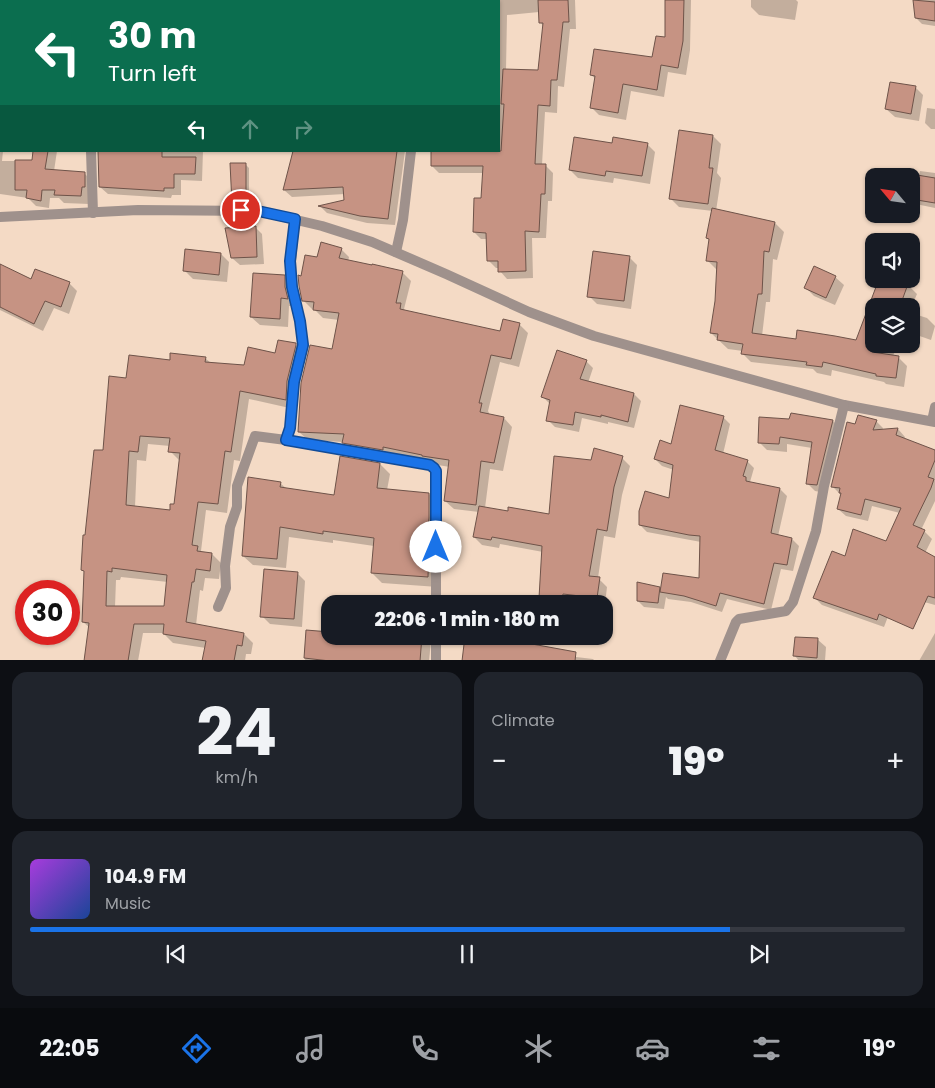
<!DOCTYPE html>
<html lang="en">
<head>
<meta charset="utf-8">
<style>
	:root { --surface:#171b24; --page:#20242c; --text:#f1f3f6; --muted:#9ea1a6; --line:#363941; --accent:#1a73e8 }
	body { margin:0; font-family:Poppins,sans-serif; background:var(--page); color:var(--text); height:100vh; display:flex; flex-direction:column; font-size:19px; white-space:nowrap }
	* { box-sizing:border-box; margin:0 }
	p { font-size:16px; color:var(--muted) }
	.icon { flex:none; width:28px; height:28px; fill:none; stroke:currentColor; stroke-width:2; stroke-linecap:round; stroke-linejoin:round }
	.map { position:relative; height:660px; overflow:hidden }
	.sheet { display:flex; flex-direction:column; gap:12px; padding:12px; background:#0d0f14; flex:1 }
	.sheet>* { flex:none }
	.guide { position:absolute; left:0px; top:0px; width:500px; height:152px; box-shadow:0 1px 4px #0004; background:#0b6e4f; color:#fff; overflow:hidden }
	.needle { width:32px; rotate:299deg }
	.tools { position:absolute; left:865px; top:168px; display:grid; gap:10px }
	.tools a { display:grid; place-items:center; width:55px; height:55px; border-radius:10px; background:var(--surface); box-shadow:0 1px 4px #0004; font-size:25px }
	.speed { position:absolute; left:15px; top:580px; display:flex; gap:10px; font-size:25px; font-weight:700; text-align:center }
	.speed>* { display:grid; place-content:center; width:65px; height:65px; border-radius:50%; background:var(--surface); box-shadow:0 1px 4px #0004; line-height:1 }
	.speed .limit { border:8px solid #d22; background:#fff; color:#111 }
	.pin { position:absolute; display:grid; place-items:center; width:42px; height:42px; color:#fff; margin:-21px; border:2px solid #fff; border-radius:50%; box-shadow:0 1px 5px #0007 }
	.me { position:absolute; width:55px; margin:-28px; rotate:0deg; stroke-linejoin:round; filter:drop-shadow(0 0 4px #0008) }
	.turn { display:flex; align-items:center; gap:18px; height:105px; padding:0 25px; font-size:22px }
	.turn .icon { width:65px; height:65px; stroke-width:2.5 }
	.turn b { display:block; font-size:35px; line-height:42px }
	.lanes { display:flex; align-items:center; height:48px; padding:0 25px; background:#0003; justify-content:center; gap:25px; direction:ltr }
	.lanes .off { opacity:.35 }
	.big { font-size:38px; font-weight:800; line-height:1.1 }
	.sheet .card { flex:1; display:flex; flex-direction:column; justify-content:center; gap:8px; min-width:0; padding:0 18px; border-radius:15px; background:var(--page) }
	.sheet .dial { align-items:center; gap:0 }
	.dial b { font-size:65px; line-height:1 }
	.song { display:flex; align-items:center; gap:15px }
	.cover { width:60px; height:60px; border-radius:8px; background:linear-gradient(135deg,hsl(280 70% 55%),hsl(220 70% 35%)) }
	.played { height:5px; border-radius:2px; background:linear-gradient(90deg,var(--accent) 80%,var(--line) 80%) }
	.keys { display:flex; justify-content:space-around; direction:ltr }
	.heat { display:flex; justify-content:space-between; align-items:center; font-size:28px; direction:ltr }
	.sheet .tiles { flex:1; display:grid; gap:12px; grid-template-columns:1fr 1fr }
	.card:last-child { grid-column:span 2 }
	.trip { position:absolute; left:321px; top:595px; width:292px; height:50px; border-radius:15px; background:var(--surface); box-shadow:0 1px 4px #0004; font-weight:800; line-height:50px; text-align:center }
	.tabs { display:flex; height:80px; justify-content:space-around; align-items:center; background:#090b0e; color:var(--muted) }
	.tabs .icon { width:35px; height:35px }
	.tabs .selected { color:var(--accent) }
	.tabs b { font-size:22px; color:var(--text) }
	.map>svg:first-child { display:block }
	.shadow { fill:#0003; fill-rule:evenodd }
	.building { fill:#c69383; stroke:#6e5349; fill-rule:evenodd }
	.lines { fill:none; stroke-linecap:round; stroke-linejoin:round }
	.minor { stroke:#9f918c; stroke-width:10 }
	.route-casing { stroke:#114b97; stroke-width:12 }
	.route { stroke:#1a73e8; stroke-width:9 }
</style>
</head>
<body>
<div class="map">
<svg width="935" height="661" viewBox="0 0 935 661">
	<rect width="100%" height="100%" fill="#f4dac5"/>
	<g class="shadow">
		<rect x="124" y="0" width="33" height="1"/>
		<rect x="182" y="0" width="200" height="1"/>
		<path d="M420,0H575L576,29H570L564,87L558,86L557,113L545,112L542,165L546,166L553,173L552,201H548L546,238H532L533,278L507,279L500,271L499,268H496L489,261L488,239H481L474,232L482,200L484,173H439L432,166L499,151V1H420ZM539,12L540,22L544,27L540,71L506,70L507,15Z"/>
		<path d="M666,0H691L690,50L686,75L668,72L664,97L631,91L626,120L599,115L591,107L596,79L591,75L653,58L666,38Z"/>
		<path d="M751,0H796L798,2L795,20L759,15L751,7Z"/>
		<path d="M914,0H935V26L922,24L916,18Z"/>
		<path d="M915,87L923,95L919,121L895,117L886,109Z"/>
		<path d="M0,104L1,105V151H3L2,161H33L34,151H57L54,171L84,173L93,182L89,204L64,203L59,198H50L49,208L36,206L28,198L0,194Z"/>
		<path d="M927,108L935,109V129H931L925,123Z"/>
		<path d="M713,136L721,144L717,173L721,178L716,211L775,223L784,232L777,260L773,259L770,302H766L762,336L797,340L857,342L880,279H891L908,285L917,294L911,308V306H874V344H898L893,356L898,357L907,366L904,387L886,384L884,382L832,370L831,376L817,373L813,369L751,362L742,353L743,351L728,349L711,333L716,301L718,269H716L707,260L710,240L707,238L713,211L679,207L671,199Z"/>
		<path d="M647,144L655,152L650,184L614,178L613,183L578,178L570,170L613,145Z"/>
		<path d="M100,151H203L202,181L181,180V195H172L171,198L108,194L100,187Z"/>
		<path d="M294,151H405L395,225L367,223L327,213L321,207L346,201L345,194L292,197L284,190Z"/>
		<path d="M245,164L249,168V207H237L233,203Z"/>
		<path d="M920,171L935,173V208L911,203V176H910V175L919,176Z"/>
		<path d="M255,227L262,234L264,264L240,265L232,258Z"/>
		<path d="M341,249L349,257L348,262L373,265L403,273L411,281L404,309L407,312L501,333L519,324L528,333L519,367L500,362L488,411L489,413V415L504,418L512,427L503,471L490,469L485,508L509,512L550,516L592,461L622,458L630,466L622,495L615,538L604,536L598,578L607,587L605,604L570,602V604H546L540,598L543,552L500,544L499,548L482,545L474,537L479,512L454,509L445,501L450,467L352,451L343,442L308,440L299,432L333,350L339,320L323,318L314,309H312L303,300L302,277L318,258Z"/>
		<path d="M221,254L229,262L227,282L193,279L185,271Z"/>
		<path d="M629,257L637,265L631,309L597,304L589,296Z"/>
		<path d="M0,272L32,281L69,283L77,291L69,314L54,308L43,331L0,310Z"/>
		<path d="M284,276L292,284L295,306H289L288,327L260,325L251,317Z"/>
		<path d="M835,277L844,285L835,305L814,296L806,288Z"/>
		<path d="M911,313L927,318L935,326L931,340L911,333Z"/>
		<path d="M295,344L304,353L294,409L249,399L240,461L234,460L227,513L206,510L201,551L203,553L212,554L221,563L219,579L205,578L203,591L200,590L196,625L244,634L253,643L251,654H246L245,661H204L206,648L173,643L164,634V633H143L138,661H85L90,628L83,622L85,573L83,570L86,536L104,452L127,379L171,361L205,358L211,363L244,367L276,354ZM148,444L170,446V451L179,460H181L175,506L171,511L135,507L137,460L146,461ZM121,577L168,582L165,607H115L116,580H120Z"/>
		<path d="M586,361L593,368L588,383L634,394L641,401L634,428L608,422V424L582,418L579,432L555,427L548,420L550,404L543,397Z"/>
		<path d="M723,417L730,424L723,454L747,461L754,468L750,482L751,483L780,489L787,496L778,536L792,539L799,546L793,571L781,569L771,610L727,599L722,612L691,602L668,599L666,597L664,609L644,607L638,601L660,588L661,590L700,579L701,542L647,532L640,525L670,500L674,470L662,466L655,459L672,445Z"/>
		<path d="M833,421L841,429L825,493L815,491L807,483L812,448L787,444V452L767,450L759,442Z"/>
		<path d="M876,421L883,428L882,431L898,429L905,437L904,440L935,451V501L921,530L924,531L932,539L925,553L935,557V605L849,581L889,614L884,627L822,605L815,598L886,542L900,513L872,506L868,521L846,516L838,509L842,494H840L832,486L855,425Z"/>
		<path d="M341,458L380,464L390,474L387,490L429,494L439,504L438,587L382,583L372,573L374,546L333,540V543L289,537L286,568L253,565L243,556L280,483L287,489L335,496Z"/>
		<path d="M297,573L305,581L302,627L270,624L262,616Z"/>
		<path d="M307,631L330,633V636H426L431,641L429,661H305Z"/>
		<path d="M935,634V661H919L935,633Z"/>
		<path d="M466,636H532L531,645L571,653L576,657L593,659L595,661H463Z"/>
		<path d="M817,639L826,647L825,661H799L795,656Z"/>
	</g>
	<g class="building">
		<path d="M538,0H568L569,22H563L557,80H551L550,106L538,105L535,164H546L545,194H541L539,232L525,231L526,271L498,272V261H487L486,233L473,232L474,198H481L483,166H431V151H501L504,104H501L503,69L538,70L543,23H539Z"/>
		<path d="M665,0H684L683,41L678,68L661,65L657,90L623,84L618,113L590,108L595,76L590,75L594,49L652,57L656,36L665,37Z"/>
		<path d="M913,0L935,2V21L915,18Z"/>
		<path d="M890,82L916,86L911,114L885,109Z"/>
		<path d="M679,130L713,135L709,168H713L708,204L669,199Z"/>
		<path d="M574,137L612,143L613,137L648,143L642,176L606,171L605,176L569,170Z"/>
		<path d="M33,151H48L45,169L85,172V187H82L81,196L54,195L55,190H42L41,201L26,198L27,190H15V160H32Z"/>
		<path d="M98,151H162V157H196L195,174H174V188H164V191L99,187Z"/>
		<path d="M293,151H397L388,219L360,216L318,206L344,200L343,187L283,190Z"/>
		<path d="M230,163H246V204H232Z"/>
		<path d="M911,174L935,178V203L911,199Z"/>
		<path d="M712,208L775,222L769,252L764,251L762,294H758L752,333L796,339L797,330L835,336L856,340L879,279H895L908,284L900,306H874V346L872,352L899,356L896,378L876,376V374L823,362L822,367L806,365L807,362L741,354L743,344L717,340L718,334L710,333L715,301L717,262L706,261L709,239L706,238Z"/>
		<path d="M256,226L257,257L231,258L225,228Z"/>
		<path d="M321,242L342,248L339,258L372,265V264L403,271L396,303H401L400,309L500,331L503,319L520,323L511,359L491,355L479,403H482L480,412L504,417L494,463L481,461L476,505L444,501L449,460L422,456V455L383,447V450L342,443L344,434L298,432L301,383L310,345L332,349L339,313L313,310L314,302L302,301L299,286L298,275L301,276L305,255L317,257Z"/>
		<path d="M185,249L221,253L219,275L183,271Z"/>
		<path d="M593,251L630,256L624,301L587,297Z"/>
		<path d="M0,264L31,279L35,269L70,282L61,307L45,301L34,324L0,307Z"/>
		<path d="M814,266L836,276L826,298L804,288Z"/>
		<path d="M253,273L285,275V287L288,299L281,298L280,319L250,317Z"/>
		<path d="M278,340L296,343V345L287,381L286,400L240,391L231,452L225,451L218,504L198,502L192,545L198,546L197,551L212,553L210,571L196,569L194,582H192L186,622L244,633L242,646L237,645L234,661H202L206,641L163,634L164,624H134L128,661H84L89,623L82,622L84,571L81,570L83,535H85L94,450H103L109,376L126,378L129,355L170,360V353L206,357L205,362L244,365L248,347L275,353ZM140,436L170,438L168,452L180,453L174,504H170V510L126,505L129,451L138,452ZM112,568L167,575L164,606H106L107,571L112,572Z"/>
		<path d="M557,350L587,360L580,379L634,393L628,422L601,415V417L575,412L573,425L546,421L550,400L541,397Z"/>
		<path d="M680,405L724,416L715,450L748,460L743,476L746,477V481L780,488L771,533L792,538L787,565L774,563L764,604L720,593L716,606L684,596L660,592L663,573L699,578L700,536L689,535L639,525V511L645,491L669,498L673,465L654,459L660,440L671,444Z"/>
		<path d="M791,413L833,420L817,485L806,484L812,442L780,437L779,444L758,443L759,417L789,419Z"/>
		<path d="M858,415L877,420L873,430L898,428L896,435L935,450V460L928,477L934,479L931,488L913,525L925,530L917,547L935,557V598L928,596L913,629L879,614L877,620L813,598L832,551L845,556L853,529L886,541L901,508L865,499L861,515L837,509L841,493H839L840,488L831,487L847,422L855,424Z"/>
		<path d="M594,448L623,456L614,487L607,531L597,529L589,576L600,577L597,598L563,594L562,599L539,598L542,546L492,537L491,540L473,537L479,506L508,511V507L549,514L554,456L591,460Z"/>
		<path d="M340,456L380,463L377,488L429,493V518L427,540H429L428,577L371,573L374,538L323,531V534L280,527L277,559L242,556L248,477L281,482L280,487L334,495Z"/>
		<path d="M264,569L298,572L294,619L260,617Z"/>
		<path d="M637,582L660,587L658,603L637,601Z"/>
		<path d="M306,630L330,632V636H422L420,661H330L304,658Z"/>
		<path d="M465,636H521V642L576,652L575,661H462Z"/>
		<path d="M795,637L818,638L817,658L793,656Z"/>
	</g>
	<g class="lines">
		<g class="minor">
			<path d="M408,0V1"/>
			<path d="M91,1L92,0"/>
			<path d="M91,151L93,213"/>
			<path d="M0,217L138,210L258,211L322,226L372,242L446,274L529,312L594,336L844,405L935,422"/>
			<path d="M396,252L403,220L411,151"/>
			<path d="M932,421L935,407"/>
			<path d="M286,440L431,465L434,467L436,471V604"/>
			<path d="M218,607L226,588L225,566L230,527L237,507V486L255,436L286,440L290,428L294,382L303,345L300,321L292,287L291,261L295,219"/>
			<path d="M436,661V636"/>
			<path d="M720,661L736,622L739,619L786,611L793,602L816,531L824,486L844,405"/>
		</g>
	</g>
	<g class="lines">
		<defs>
			<path id="route" d="M241,210L258,211L295,219L290,261L292,287L300,321L303,345L294,382L290,428L286,440L430,465L434,468L436,471V547"/>
		</defs>
		<use href="#route" class="route-casing"/>
		<use href="#route" class="route"/>
	</g>
</svg>
<div class="tools">
<a><svg class="needle" viewBox="-14 -14 28 28"><path d="M0-13l5 13h-10z" fill="#e53935"/><path d="M0 13l5-13h-10z" fill="#9ea1a6"/></svg></a>
<a><svg class="icon" aria-label="sound" viewBox="0 0 24 24"><path d="M4 9h4l5-4v14l-5-4H4zM17 9q2 3 0 6"/></svg></a>
<a><svg class="icon" aria-label="layers" viewBox="0 0 24 24"><path d="M12 4l9 5-9 5-9-5zM3 14l9 5 9-5"/></svg></a>
</div>
<div class="speed"><div class="limit">30</div></div>
<div class="pin" style="left:241px;top:210px;background:#d93025"><svg class="icon" aria-label="arrive" viewBox="0 0 24 24"><path d="M6 21V4h12l-3 4 3 4H6"/></svg></div>
<svg class="me" style="left:436px;top:547px" viewBox="-20 -20 40 40"><circle r="19" fill="#fff"/><path d="M0-13L10 11 0 6-10 11z" fill="#1a73e8"/></svg>
<div class="trip">22:06 · 1 min · 180 m</div>
<div class="guide">
<div class="turn"><svg class="icon" aria-label="left" viewBox="0 0 24 24"><path d="M17 20v-9H6M10 6l-5 5 5 5"/></svg><div><b>30 m</b>Turn left</div></div>
<div class="lanes"><svg class="icon" aria-label="left" viewBox="0 0 24 24"><path d="M17 20v-9H6M10 6l-5 5 5 5"/></svg><svg class="icon off" aria-label="ahead" viewBox="0 0 24 24"><path d="M12 20V5M6 11l6-6 6 6"/></svg><svg class="icon off" aria-label="right" viewBox="0 0 24 24"><path d="M7 20v-9h11M14 6l5 5-5 5"/></svg></div>
</div>
</div>
<section class="sheet">
<div class="tiles">
<div class="card dial"><b>24</b><p>km/h</p></div>
<div class="card"><p>Climate</p>
<div class="heat"><a>−</a><b class="big">19°</b><a>+</a></div>
</div>
<div class="card">
<div class="song"><i class="cover"></i><div><b>104.9 FM</b><p>Music</p></div></div>
<div class="played"></div>
<div class="keys"><svg class="icon" aria-label="previous" viewBox="0 0 24 24"><path d="M18 5L8 12l10 7zM5 5v14"/></svg><svg class="icon" aria-label="pause" viewBox="0 0 24 24"><path d="M8 5v14M16 5v14"/></svg><svg class="icon" aria-label="next" viewBox="0 0 24 24"><path d="M6 5l10 7-10 7zM19 5v14"/></svg></div>
</div>
</div>
</section>
<nav class="tabs">
<b>22:05</b>
<svg class="icon selected" aria-label="directions" viewBox="0 0 24 24"><path d="M12 3l9 9-9 9-9-9zM9 14v-3h6M13 9l2 2-2 2"/></svg>
<svg class="icon" aria-label="music" viewBox="0 0 24 24"><path d="M9 18V5l10-2v13"/><circle cx="6" cy="18" r="3"/><circle cx="16" cy="16" r="3"/></svg>
<svg class="icon" aria-label="phone" viewBox="0 0 24 24"><path d="M5 4h4l2 5-3 2q2 4 5 5l2-3 5 2v4C11 20 4 13 5 4z"/></svg>
<svg class="icon" aria-label="climate" viewBox="0 0 24 24"><path d="M12 3v18M4 7l16 10M4 17L20 7"/></svg>
<svg class="icon" aria-label="car" viewBox="0 0 24 24"><path d="M5 17H2v-5l4-1 3-4h7l3 4 3 1v5h-3M9 17h6M6 11h13"/><circle cx="7" cy="17" r="2"/><circle cx="17" cy="17" r="2"/></svg>
<svg class="icon" aria-label="filters" viewBox="0 0 24 24"><path d="M4 7h16M4 17h16"/><circle cx="9" cy="7" r="2"/><circle cx="15" cy="17" r="2"/></svg>
<b>19°</b>
</nav>
</body>
</html>
